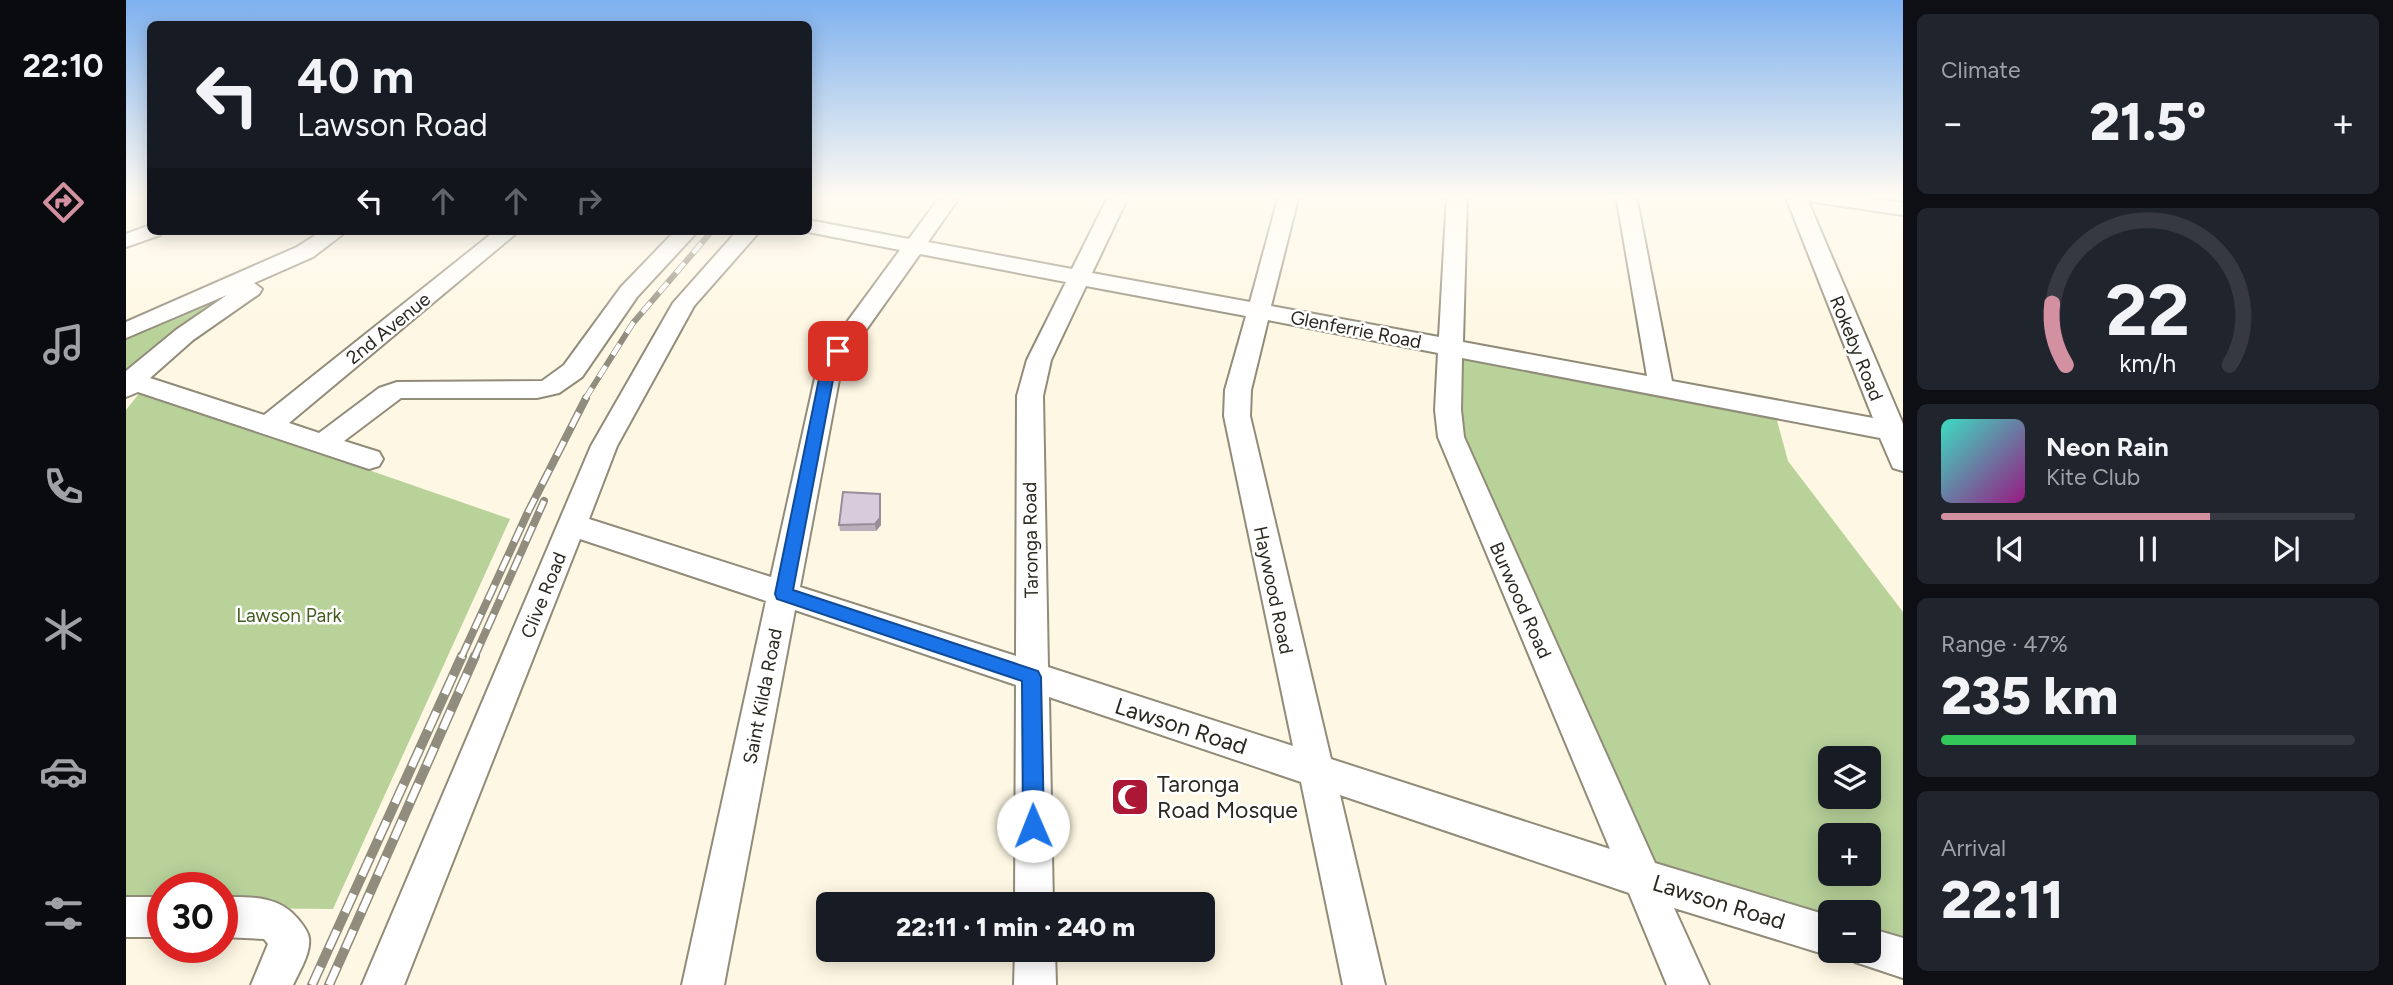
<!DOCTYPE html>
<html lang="en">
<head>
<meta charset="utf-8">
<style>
	:root { --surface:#171b24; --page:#20242c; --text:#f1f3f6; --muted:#9ea1a6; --line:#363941; --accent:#d290a0 }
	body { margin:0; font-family:Figtree,sans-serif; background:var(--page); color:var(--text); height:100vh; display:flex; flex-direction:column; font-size:26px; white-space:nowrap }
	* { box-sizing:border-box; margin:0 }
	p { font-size:23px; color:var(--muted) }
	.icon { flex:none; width:38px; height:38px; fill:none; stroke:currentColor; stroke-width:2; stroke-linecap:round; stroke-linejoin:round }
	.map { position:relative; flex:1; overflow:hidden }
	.details { display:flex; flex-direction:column; gap:14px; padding:14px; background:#0d0f14; width:490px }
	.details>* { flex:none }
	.guide { position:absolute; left:21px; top:21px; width:665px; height:214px; border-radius:10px; box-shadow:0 4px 18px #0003; background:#171b24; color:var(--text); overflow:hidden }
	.buttons { position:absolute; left:1692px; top:746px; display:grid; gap:14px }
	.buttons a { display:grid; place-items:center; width:63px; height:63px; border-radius:10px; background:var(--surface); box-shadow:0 4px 18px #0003; font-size:35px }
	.speed { position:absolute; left:21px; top:872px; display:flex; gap:14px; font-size:35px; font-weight:700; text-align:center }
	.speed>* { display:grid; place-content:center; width:91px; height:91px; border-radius:50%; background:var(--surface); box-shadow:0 4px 18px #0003; line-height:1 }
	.speed .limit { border:10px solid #d22; background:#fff; color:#111 }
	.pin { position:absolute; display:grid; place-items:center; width:60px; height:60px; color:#fff; margin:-30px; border-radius:14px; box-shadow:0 4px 10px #0006 }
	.me { position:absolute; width:77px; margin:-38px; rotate:359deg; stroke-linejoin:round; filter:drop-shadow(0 0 5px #0008) }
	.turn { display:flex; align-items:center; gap:24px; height:147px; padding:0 35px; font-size:32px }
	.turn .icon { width:91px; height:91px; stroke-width:2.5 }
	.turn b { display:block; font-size:49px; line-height:60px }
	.lanes { display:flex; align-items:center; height:66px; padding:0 35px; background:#0003; justify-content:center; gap:35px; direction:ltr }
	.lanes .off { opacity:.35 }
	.big { font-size:52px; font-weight:800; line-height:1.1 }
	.details .widget { flex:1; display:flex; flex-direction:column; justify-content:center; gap:10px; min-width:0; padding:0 24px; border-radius:10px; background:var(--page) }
	.details .dial { align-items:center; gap:0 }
	.dial svg { height:182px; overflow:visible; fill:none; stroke:var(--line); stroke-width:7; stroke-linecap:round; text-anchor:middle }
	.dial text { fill:var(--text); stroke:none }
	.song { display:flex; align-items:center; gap:21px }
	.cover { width:84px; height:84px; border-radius:10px; background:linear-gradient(135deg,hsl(170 70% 55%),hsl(310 70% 35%)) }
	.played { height:7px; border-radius:4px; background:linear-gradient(90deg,var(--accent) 65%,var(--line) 65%) }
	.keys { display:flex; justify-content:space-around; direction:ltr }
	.heat { display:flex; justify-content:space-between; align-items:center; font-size:38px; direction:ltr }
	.charge { height:10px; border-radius:5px; background:linear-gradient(90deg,#34c759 47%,var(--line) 0) }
	.trip { position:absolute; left:690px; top:892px; width:399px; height:70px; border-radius:10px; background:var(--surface); box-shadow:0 4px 18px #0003; font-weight:800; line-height:70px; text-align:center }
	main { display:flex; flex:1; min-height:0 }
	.tab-bar { display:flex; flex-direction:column; width:126px; justify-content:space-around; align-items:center; background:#090b0e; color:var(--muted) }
	.tab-bar .icon { width:49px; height:49px }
	.tab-bar .active { color:var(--accent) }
	.tab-bar b { font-size:32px; color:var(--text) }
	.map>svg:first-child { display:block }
	.green { fill:#b8d29a; fill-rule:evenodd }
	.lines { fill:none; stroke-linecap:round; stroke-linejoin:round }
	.minor-casing { stroke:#918b79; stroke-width:4 }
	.minor { fill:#fff; fill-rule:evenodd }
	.rail-far2-casing { stroke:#908c7e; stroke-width:6 }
	.rail-far1-casing { stroke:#908c7e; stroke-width:8 }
	.rail-casing { stroke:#908c7e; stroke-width:10 }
	.rail-far2 { stroke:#fff; stroke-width:4.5; stroke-dasharray:13; stroke-linecap:butt }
	.rail-far1 { stroke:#fff; stroke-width:5; stroke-dasharray:16; stroke-linecap:butt }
	.rail { stroke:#fff; stroke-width:7; stroke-dasharray:20; stroke-linecap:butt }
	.wall { fill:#baafbd }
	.shaded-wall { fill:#978e9a }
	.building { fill:#d8cbdc; stroke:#978e9a; stroke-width:2 }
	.route { fill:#1a73e8; stroke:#114b97; stroke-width:2 }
	.labels { text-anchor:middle; stroke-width:5; stroke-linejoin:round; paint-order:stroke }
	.street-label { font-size:19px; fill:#2a2820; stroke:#fff }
	.park-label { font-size:19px; fill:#445c20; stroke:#fff }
	.near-street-label { font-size:23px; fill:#2a2820; stroke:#fff }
	.near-poi-label { font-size:23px; fill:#2a2820; stroke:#fff; text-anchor:start }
</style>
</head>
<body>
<main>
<nav class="tab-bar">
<b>22:10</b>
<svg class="icon active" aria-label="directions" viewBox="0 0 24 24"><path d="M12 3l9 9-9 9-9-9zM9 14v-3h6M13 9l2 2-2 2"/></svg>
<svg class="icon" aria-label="music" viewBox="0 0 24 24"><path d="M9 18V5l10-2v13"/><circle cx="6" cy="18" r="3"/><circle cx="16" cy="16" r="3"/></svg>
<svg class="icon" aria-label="phone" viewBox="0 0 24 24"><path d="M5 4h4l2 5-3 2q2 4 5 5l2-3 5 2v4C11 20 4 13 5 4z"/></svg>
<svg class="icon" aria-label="climate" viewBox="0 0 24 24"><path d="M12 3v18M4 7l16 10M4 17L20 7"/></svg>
<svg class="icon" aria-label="car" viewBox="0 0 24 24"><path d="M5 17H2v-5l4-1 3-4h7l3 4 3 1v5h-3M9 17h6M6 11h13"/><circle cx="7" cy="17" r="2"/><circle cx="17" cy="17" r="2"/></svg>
<svg class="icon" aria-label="filters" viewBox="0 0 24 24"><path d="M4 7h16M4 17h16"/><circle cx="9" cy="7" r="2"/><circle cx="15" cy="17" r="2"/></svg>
</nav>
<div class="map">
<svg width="1777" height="985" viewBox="0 0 1777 985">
	<rect width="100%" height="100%" fill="#fef7e3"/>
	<g class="green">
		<path d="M114,287L9,366L0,369V335Z"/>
		<path d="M1341,357L1649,413L1662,461L1777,612V938L1743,928V912H1704V917L1528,864L1336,446L1333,361ZM1704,758H1743V796H1704ZM1704,835H1743V873H1704Z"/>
		<path d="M15,391L384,519L207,909L96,908V887H37V907H0V410Z"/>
	</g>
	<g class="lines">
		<defs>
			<g id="minor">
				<path d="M815,195H835L802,242L946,269L983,195H1003L966,273L1124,302L1153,195H1173L1145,306L1313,337L1321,195H1341L1337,342L1521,376L1490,195H1510L1546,381L1747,418L1659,195H1723L1777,203V215L1682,201L1777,424V471L1767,468L1754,438L1336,358L1335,410L1338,437L1529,863L1704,916V950H1718L1704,956L1548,908L1583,985H1541L1503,893L1214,795L1259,985H1217L1175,782L923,697L927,905H889L890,685L669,610L598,985H556L640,601L454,539L278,985H236L465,446L547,303L611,231H634L568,306L491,446L463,519L645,577L691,369L699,352L774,250L677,231H682V220L783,239ZM794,254L940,282L901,360L891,396L890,656L674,587L715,369L720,358ZM960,286L1120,316L1099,390L1098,416L1167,746L922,667L917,396L925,360ZM1142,320L1312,353L1309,410L1312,437L1484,849L1205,759L1124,416L1125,390Z"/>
				<path d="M24,225V231H38L34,235L0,247V234Z"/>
				<path d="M196,231H221L187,257L128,283L136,289L133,294L67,340L24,378L138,415L369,231H393L163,423L193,433L253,388L271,382L416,381L438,365L495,287L549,231H572L511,297L456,377L433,393L411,398H275L218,441L253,452L257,459L253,466L243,469L12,392L0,397V371L50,330L101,295L0,338V322L171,247Z"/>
				<rect x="0" y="897" width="37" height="40"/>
				<path d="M96,897C124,897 153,895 172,919C176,924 182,931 183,938C185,953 173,972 167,985H125L142,944L138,939L96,937Z"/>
				<path d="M1743,928L1777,938V978L1729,962L1724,950H1743Z"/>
				<path d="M889,950H929L930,985H888Z"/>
			</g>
		</defs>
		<use href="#minor" class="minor-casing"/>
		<use href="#minor" class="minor"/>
		<defs>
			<path id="rail-far2" d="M459,399L507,323L586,231"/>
			<g id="rail-far1">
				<path d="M335,658L402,512L460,398"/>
				<path d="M348,658L418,501"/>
			</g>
			<g id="rail">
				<path d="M186,985L336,656"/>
				<path d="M203,985L349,656"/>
			</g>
		</defs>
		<use href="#rail-far2" class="rail-far2-casing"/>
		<use href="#rail-far1" class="rail-far1-casing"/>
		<use href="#rail" class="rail-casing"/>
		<use href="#rail-far2" class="rail-far2"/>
		<use href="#rail-far1" class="rail-far1"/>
		<use href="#rail" class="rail"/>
	</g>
	<path class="wall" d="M754,494L755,525L750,531H714L713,525Z"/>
	<path class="shaded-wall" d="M754,494L755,525L750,531L749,524Z"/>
	<path class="building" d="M717,492L754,494V518L749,524L713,525Z"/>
	<linearGradient id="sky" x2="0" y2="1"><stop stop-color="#7eb1ef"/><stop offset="0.59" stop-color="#fffbf2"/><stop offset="1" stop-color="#fffbf2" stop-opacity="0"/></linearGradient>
	<rect width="1777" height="333" fill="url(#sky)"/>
	<path class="route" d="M712,347L719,351L709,369L667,590L912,671L915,677L918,826L915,833L907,836L900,833L897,826L896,681L651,599L649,594L695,369L707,348Z"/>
	<defs>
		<symbol id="mosque-square" viewBox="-11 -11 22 22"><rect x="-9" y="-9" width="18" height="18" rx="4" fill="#ac1736" stroke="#fff"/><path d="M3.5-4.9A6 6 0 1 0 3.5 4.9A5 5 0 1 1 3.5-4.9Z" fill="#fff"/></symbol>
	</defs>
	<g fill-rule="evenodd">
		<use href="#mosque-square" x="982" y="775" width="44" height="44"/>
	</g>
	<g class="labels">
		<g class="street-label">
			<text transform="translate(262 328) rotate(-39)" y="7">2nd Avenue</text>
			<text transform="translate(1230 329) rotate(11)" y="7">Glenferrie Road</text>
			<text transform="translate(1731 348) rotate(68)" y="7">Rokeby Road</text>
			<text transform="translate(904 540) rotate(-91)" y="7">Taronga Road</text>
			<text transform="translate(1148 590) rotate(78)" y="7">Haywood Road</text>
			<text transform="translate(417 595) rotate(-68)" y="7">Clive Road</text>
			<text transform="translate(1395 600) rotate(66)" y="7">Burwood Road</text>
			<text transform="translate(636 696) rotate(-79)" y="7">Saint Kilda Road</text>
		</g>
		<g class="park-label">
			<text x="163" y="622">Lawson Park</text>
		</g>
		<g class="near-street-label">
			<text transform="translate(1055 726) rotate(18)" y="8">Lawson Road</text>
			<text transform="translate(1593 902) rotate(17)" y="8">Lawson Road</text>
		</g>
		<g class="near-poi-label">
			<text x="1031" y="792">Taronga<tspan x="1031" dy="26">Road Mosque</tspan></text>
		</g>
	</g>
</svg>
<div class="buttons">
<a><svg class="icon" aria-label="layers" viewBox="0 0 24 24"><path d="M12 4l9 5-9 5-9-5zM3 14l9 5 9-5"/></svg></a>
<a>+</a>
<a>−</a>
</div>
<div class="speed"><div class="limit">30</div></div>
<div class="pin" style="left:712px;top:351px;background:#d93025"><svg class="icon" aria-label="arrive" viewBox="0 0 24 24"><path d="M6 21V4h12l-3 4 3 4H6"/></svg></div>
<svg class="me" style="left:907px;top:826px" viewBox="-20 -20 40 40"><circle r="19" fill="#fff"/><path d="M0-13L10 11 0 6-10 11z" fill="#1a73e8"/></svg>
<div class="trip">22:11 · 1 min · 240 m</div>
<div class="guide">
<div class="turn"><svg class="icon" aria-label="left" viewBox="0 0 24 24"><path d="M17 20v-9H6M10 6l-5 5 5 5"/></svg><div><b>40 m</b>Lawson Road</div></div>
<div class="lanes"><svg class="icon" aria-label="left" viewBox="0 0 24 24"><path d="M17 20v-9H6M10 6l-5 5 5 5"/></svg><svg class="icon off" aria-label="ahead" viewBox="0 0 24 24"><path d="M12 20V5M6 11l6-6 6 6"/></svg><svg class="icon off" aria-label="ahead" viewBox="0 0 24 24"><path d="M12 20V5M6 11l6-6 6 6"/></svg><svg class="icon off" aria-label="right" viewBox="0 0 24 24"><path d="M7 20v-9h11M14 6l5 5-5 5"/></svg></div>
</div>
</div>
<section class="details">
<div class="widget"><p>Climate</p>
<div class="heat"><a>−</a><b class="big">21.5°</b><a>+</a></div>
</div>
<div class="widget dial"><svg viewBox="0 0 100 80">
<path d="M14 69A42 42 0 1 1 86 69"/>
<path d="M14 69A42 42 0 0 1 8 42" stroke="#d290a0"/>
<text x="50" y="56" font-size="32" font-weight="700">22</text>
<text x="50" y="72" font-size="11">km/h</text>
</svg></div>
<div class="widget">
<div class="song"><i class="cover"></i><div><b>Neon Rain</b><p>Kite Club</p></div></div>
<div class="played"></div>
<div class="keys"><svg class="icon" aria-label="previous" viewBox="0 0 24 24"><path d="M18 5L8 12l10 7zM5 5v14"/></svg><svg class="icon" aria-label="pause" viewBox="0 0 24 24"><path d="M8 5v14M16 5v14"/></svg><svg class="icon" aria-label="next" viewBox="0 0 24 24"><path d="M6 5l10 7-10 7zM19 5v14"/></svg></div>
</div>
<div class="widget"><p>Range · 47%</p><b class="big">235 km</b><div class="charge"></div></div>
<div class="widget"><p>Arrival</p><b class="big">22:11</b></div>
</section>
</main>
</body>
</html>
